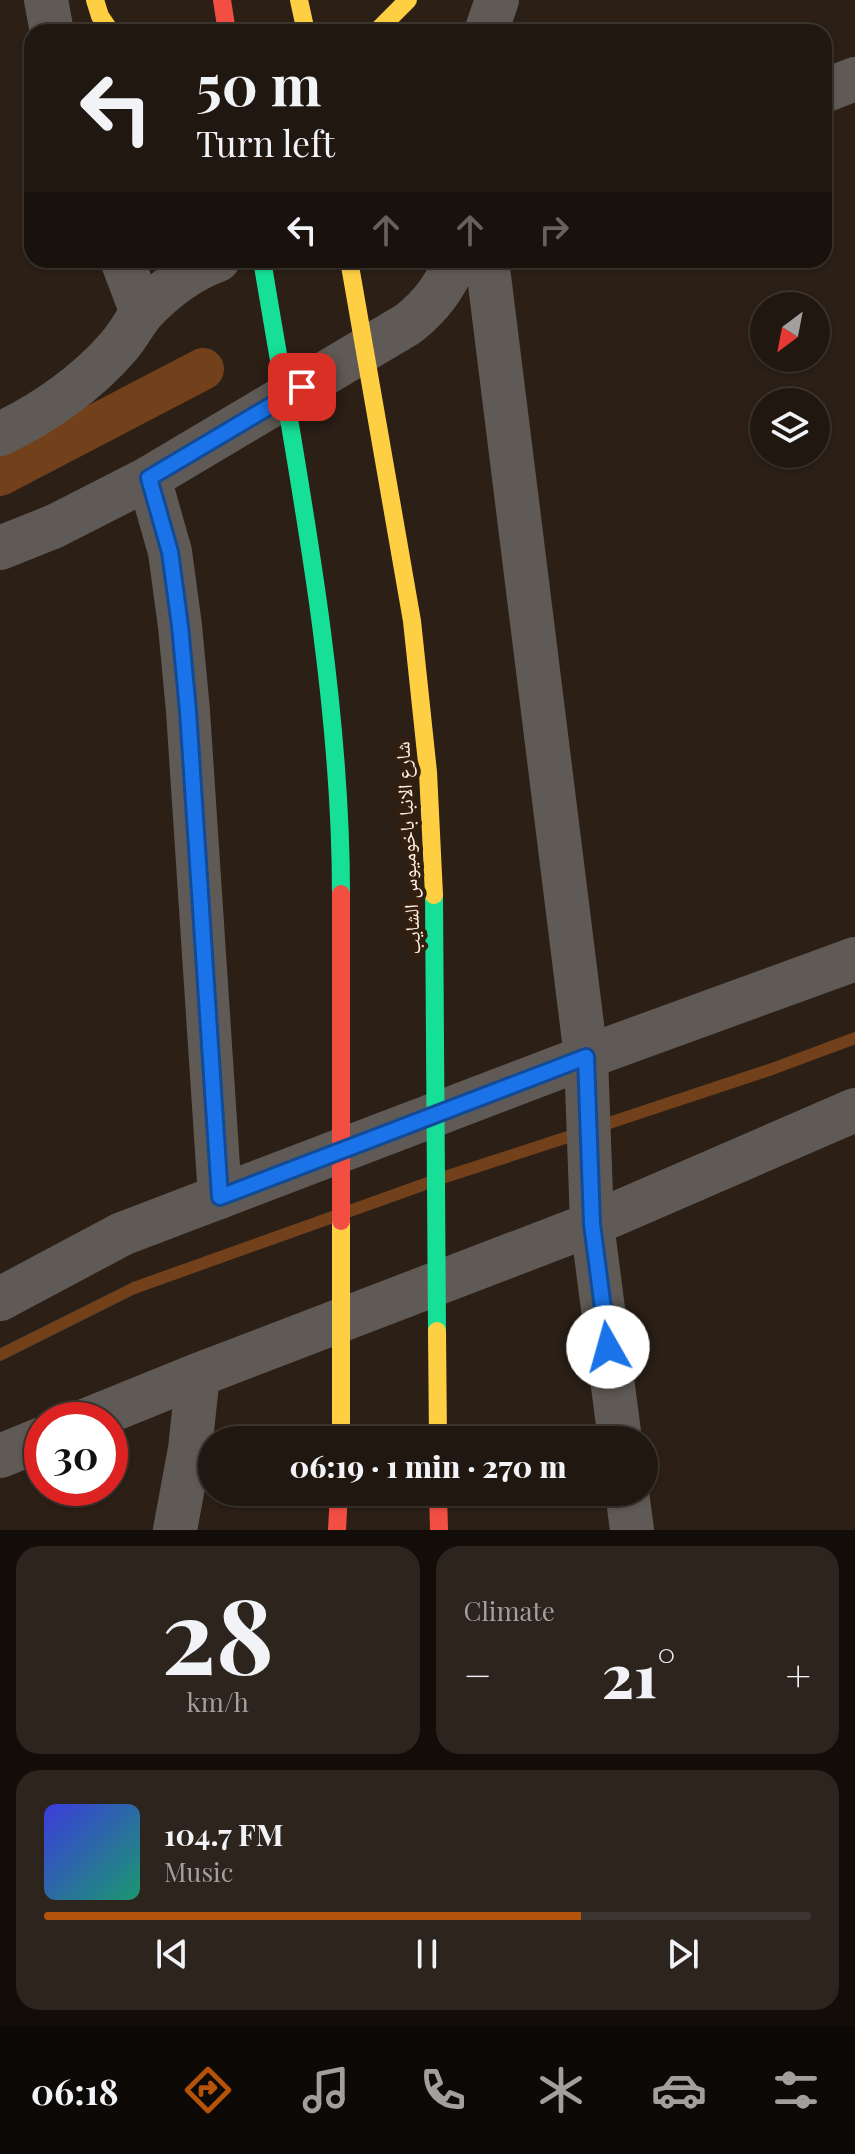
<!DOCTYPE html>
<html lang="en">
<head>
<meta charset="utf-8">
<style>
	:root { --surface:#201710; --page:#2d241e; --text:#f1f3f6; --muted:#a29f9f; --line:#3d3630; --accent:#b45309 }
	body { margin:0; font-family:"Playfair Display","Noto Naskh Arabic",serif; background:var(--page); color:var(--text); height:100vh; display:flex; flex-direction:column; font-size:30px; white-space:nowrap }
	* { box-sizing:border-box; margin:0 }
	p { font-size:26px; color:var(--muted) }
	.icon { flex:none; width:44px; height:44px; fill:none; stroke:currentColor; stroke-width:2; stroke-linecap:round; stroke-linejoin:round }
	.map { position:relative; height:1530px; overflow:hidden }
	.drawer { display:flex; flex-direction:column; gap:16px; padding:16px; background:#120d09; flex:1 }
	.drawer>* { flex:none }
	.banner { position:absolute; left:24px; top:24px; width:808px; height:244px; border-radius:24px; box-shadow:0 2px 6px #0004,0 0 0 2px var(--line); background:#201710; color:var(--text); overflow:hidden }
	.needle { width:52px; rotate:212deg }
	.tools { position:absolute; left:750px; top:292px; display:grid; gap:16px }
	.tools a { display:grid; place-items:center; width:80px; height:80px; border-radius:50%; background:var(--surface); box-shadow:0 2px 6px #0004,0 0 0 2px var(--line); font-size:40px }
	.speed { position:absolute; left:24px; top:1402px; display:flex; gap:16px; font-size:40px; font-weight:700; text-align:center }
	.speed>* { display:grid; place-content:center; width:104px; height:104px; border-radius:50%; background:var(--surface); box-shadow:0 2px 6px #0004,0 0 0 2px var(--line); line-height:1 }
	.speed .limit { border:12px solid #d22; background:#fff; color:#111 }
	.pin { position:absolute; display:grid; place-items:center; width:68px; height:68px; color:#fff; margin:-34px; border-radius:16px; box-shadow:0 4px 12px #0006 }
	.me { position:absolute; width:88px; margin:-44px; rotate:353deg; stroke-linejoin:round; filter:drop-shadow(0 0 6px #0008) }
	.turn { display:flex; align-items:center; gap:28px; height:168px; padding:0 40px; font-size:36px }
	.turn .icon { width:104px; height:104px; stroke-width:2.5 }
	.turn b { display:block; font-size:56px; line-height:68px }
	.lanes { display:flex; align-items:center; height:76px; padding:0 40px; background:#0003; justify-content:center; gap:40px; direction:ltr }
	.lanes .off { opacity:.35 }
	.big { font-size:60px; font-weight:800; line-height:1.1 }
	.drawer .card { flex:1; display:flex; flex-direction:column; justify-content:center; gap:12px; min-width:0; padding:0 28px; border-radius:24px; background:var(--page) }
	.drawer .dial { align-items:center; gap:0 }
	.dial b { font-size:104px; line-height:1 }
	.song { display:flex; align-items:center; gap:24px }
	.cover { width:96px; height:96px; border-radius:12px; background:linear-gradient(135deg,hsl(240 70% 55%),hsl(160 70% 35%)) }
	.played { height:8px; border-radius:4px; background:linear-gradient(90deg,var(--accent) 70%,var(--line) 70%) }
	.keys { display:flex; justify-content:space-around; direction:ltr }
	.heat { display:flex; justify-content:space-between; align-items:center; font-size:44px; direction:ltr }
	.drawer .tiles { flex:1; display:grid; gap:16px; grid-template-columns:1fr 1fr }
	.card:last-child { grid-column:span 2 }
	.trip { position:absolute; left:198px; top:1426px; width:460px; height:80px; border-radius:40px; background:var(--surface); box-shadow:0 2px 6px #0004,0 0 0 2px var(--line); font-weight:800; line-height:80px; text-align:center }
	.menu { display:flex; height:128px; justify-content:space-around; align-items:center; background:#0d0906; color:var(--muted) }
	.menu .icon { width:56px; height:56px }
	.menu .active { color:var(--accent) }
	.menu b { font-size:36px; color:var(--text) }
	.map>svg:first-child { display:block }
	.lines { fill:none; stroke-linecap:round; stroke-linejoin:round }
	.stream { stroke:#72411b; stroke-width:12 }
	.canal { stroke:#72411b; stroke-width:42 }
	.street { stroke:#605a56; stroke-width:44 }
	.fast { stroke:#16e098; stroke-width:18 }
	.slow { stroke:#ffcf43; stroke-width:18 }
	.jam { stroke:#f24e42; stroke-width:18 }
	.route-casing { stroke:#114b97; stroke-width:20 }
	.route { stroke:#1a73e8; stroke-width:14 }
	.labels { text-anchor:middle; stroke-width:8; stroke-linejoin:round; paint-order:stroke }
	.street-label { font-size:20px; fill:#fdf1e8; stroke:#341e0d }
</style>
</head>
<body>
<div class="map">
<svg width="855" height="1530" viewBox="0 0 855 1530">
	<rect width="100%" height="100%" fill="#2b1f16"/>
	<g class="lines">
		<g class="stream">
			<path d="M597,1127L772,1069L855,1038"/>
			<path d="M445,1177L580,1133"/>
			<path d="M0,1355L134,1288L428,1183"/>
		</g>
		<path class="canal" d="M0,475L203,369"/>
		<g class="street">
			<path d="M46,0L52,32"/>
			<path d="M486,32L497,0"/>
			<path d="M824,91L855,79"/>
			<path d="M122,260L142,313"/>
			<path d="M487,260L586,1057L592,1224L620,1440"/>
			<path d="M0,434C43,414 87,383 118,347C128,336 134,323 143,312C164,290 190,270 218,260"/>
			<path d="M149,478L170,552L180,626L188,711L220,1197"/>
			<path d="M0,548L55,526L149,478L408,324C431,306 445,287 456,260"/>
			<path d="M0,1299L122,1234L586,1057L855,959"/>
			<path d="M87,1420L198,1375L592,1224L855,1110"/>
			<path d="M0,1456L42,1439"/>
			<path d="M627,1492L632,1530"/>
			<path d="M175,1530L190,1449L198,1375"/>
		</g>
		<g class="fast">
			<path d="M262,260C296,466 341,685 341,894"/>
			<path d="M434,895L437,1331"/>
		</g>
		<g class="slow">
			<path d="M95,0L100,16L111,32"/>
			<path d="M299,0L306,32"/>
			<path d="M376,32L408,0"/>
			<path d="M349,260L412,621L428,772L434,895"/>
			<path d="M341,1221V1440"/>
			<path d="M437,1331L438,1440"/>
		</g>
		<g class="jam">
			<path d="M222,0L227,32"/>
			<path d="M341,894V1221"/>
			<path d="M438,1492L439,1530"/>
			<path d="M337,1530L339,1492"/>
		</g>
	</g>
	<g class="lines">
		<defs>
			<path id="route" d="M302,387L149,478L170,552L180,626L188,711L220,1197L586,1057L592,1224L608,1347"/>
		</defs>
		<use href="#route" class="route-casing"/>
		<use href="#route" class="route"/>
	</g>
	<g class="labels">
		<g class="street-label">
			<text transform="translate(408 848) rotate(-93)" y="7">شارع الانبا باخوميوس الشايب</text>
		</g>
	</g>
</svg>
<div class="tools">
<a><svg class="needle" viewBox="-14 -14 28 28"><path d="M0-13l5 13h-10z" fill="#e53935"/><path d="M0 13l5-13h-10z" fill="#a29f9f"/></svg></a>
<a><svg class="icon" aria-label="layers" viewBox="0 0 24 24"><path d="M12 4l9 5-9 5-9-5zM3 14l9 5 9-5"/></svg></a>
</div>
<div class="speed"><div class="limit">30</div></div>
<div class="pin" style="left:302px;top:387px;background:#d93025"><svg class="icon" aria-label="arrive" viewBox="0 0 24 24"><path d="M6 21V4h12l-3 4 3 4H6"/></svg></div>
<svg class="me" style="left:608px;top:1347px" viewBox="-20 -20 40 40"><circle r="19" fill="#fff"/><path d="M0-13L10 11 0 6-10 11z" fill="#1a73e8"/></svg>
<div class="trip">06:19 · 1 min · 270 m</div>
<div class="banner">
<div class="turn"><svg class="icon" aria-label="left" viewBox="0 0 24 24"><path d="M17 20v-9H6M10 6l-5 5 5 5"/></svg><div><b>50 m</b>Turn left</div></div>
<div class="lanes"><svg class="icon" aria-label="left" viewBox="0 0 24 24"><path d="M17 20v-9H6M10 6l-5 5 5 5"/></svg><svg class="icon off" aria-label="ahead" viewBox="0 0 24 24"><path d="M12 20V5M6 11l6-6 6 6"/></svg><svg class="icon off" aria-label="ahead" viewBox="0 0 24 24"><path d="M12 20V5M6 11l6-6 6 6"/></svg><svg class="icon off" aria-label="right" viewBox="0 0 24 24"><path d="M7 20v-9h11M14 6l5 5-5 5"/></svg></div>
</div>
</div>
<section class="drawer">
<div class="tiles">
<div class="card dial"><b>28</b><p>km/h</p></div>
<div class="card"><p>Climate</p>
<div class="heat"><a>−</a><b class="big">21°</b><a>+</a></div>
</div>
<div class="card">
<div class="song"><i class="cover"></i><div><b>104.7 FM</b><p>Music</p></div></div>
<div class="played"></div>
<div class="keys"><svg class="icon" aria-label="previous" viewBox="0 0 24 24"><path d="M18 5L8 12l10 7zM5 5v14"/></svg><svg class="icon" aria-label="pause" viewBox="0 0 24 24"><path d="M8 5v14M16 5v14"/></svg><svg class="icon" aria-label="next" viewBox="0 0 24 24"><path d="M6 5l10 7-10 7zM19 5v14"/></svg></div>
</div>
</div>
</section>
<nav class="menu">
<b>06:18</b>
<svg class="icon active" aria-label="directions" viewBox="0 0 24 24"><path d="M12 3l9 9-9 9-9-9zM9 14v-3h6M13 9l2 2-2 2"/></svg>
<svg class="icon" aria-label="music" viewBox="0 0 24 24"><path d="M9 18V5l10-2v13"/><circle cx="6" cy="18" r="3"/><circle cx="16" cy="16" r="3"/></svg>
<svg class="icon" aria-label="phone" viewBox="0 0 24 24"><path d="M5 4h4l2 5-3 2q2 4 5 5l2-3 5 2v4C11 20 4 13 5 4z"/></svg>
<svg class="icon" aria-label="climate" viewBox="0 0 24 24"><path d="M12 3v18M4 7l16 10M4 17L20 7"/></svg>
<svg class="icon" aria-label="car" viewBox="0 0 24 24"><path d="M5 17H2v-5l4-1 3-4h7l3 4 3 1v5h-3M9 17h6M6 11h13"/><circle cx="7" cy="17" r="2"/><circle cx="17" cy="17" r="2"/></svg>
<svg class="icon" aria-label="filters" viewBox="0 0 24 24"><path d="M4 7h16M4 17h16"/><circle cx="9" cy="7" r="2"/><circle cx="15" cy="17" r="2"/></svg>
</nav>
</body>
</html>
